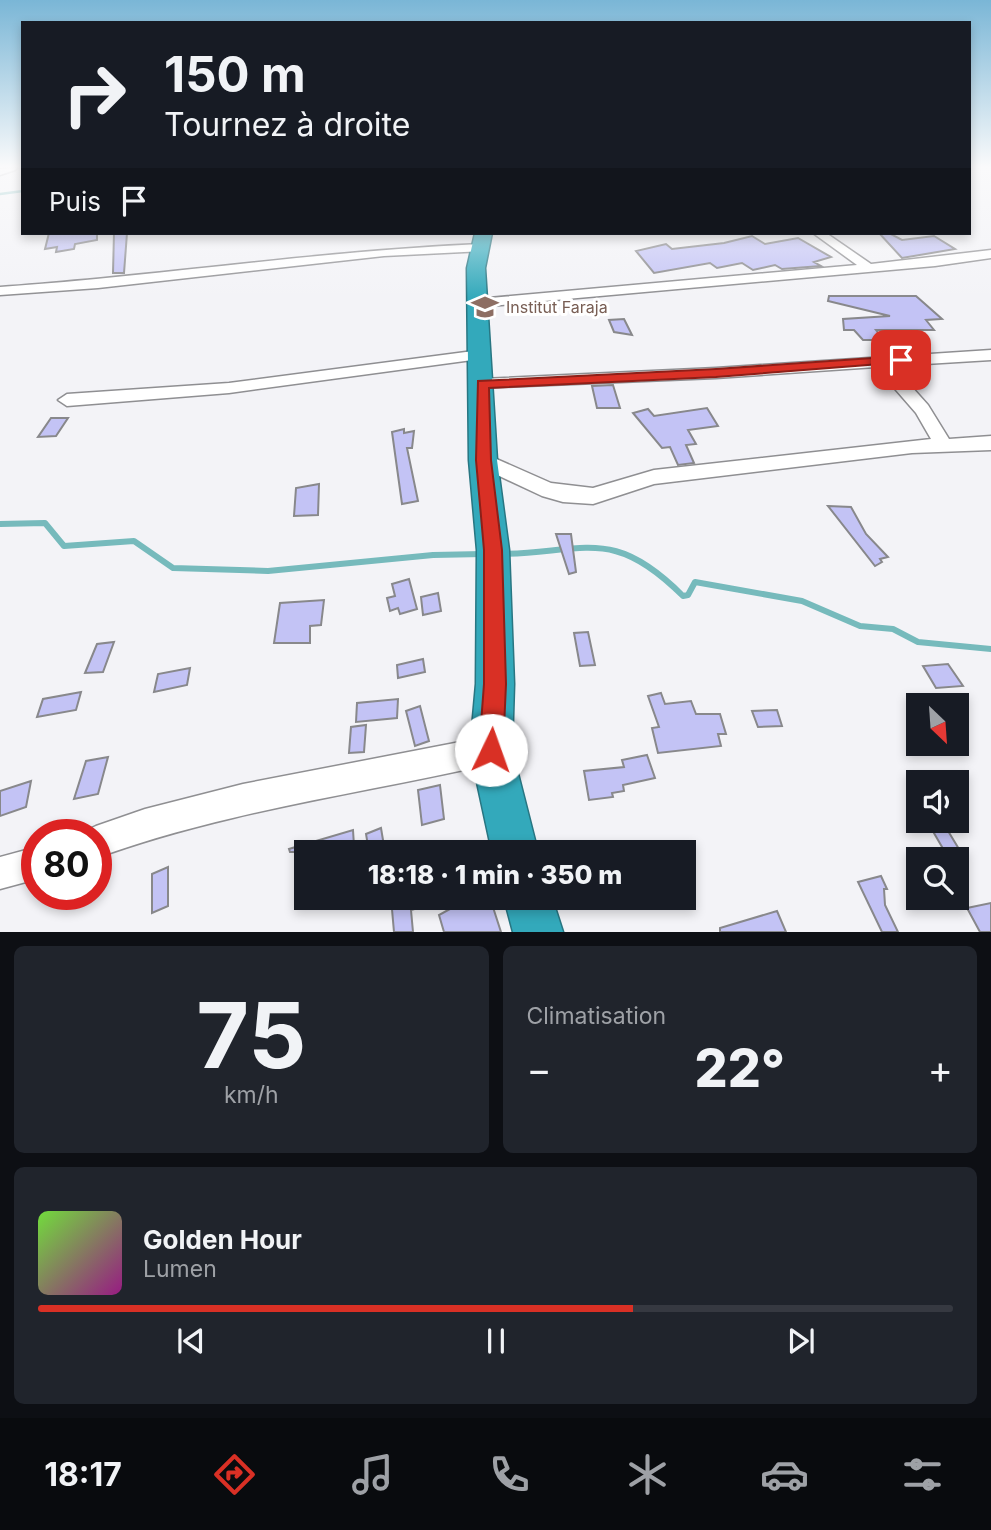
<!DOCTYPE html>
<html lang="fr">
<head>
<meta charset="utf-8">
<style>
	:root { --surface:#171b24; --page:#20242c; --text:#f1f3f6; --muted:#9ea1a6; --line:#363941; --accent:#d93025 }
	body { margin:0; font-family:Inter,sans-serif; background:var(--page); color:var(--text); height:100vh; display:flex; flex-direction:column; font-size:26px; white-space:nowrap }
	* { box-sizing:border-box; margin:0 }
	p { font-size:23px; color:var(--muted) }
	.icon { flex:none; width:38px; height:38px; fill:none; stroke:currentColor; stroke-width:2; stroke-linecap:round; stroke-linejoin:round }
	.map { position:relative; height:932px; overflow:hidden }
	.drawer { display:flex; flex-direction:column; gap:14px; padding:14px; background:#0d0f14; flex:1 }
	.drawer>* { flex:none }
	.top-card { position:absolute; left:21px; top:21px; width:950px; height:214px; border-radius:0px; box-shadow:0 4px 10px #0003; background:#171b24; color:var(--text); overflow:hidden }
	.needle { width:46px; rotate:155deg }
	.fabs { position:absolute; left:906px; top:693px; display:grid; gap:14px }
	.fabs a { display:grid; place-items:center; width:63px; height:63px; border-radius:0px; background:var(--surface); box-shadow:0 4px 10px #0003; font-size:35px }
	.speed { position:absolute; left:21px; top:819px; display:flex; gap:14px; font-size:35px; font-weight:700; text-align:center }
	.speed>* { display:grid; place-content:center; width:91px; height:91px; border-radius:50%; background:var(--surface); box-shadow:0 4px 10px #0003; line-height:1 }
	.speed .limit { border:10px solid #d22; background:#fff; color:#111 }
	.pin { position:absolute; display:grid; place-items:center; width:60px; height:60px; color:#fff; margin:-30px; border-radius:14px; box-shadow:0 4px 10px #0006 }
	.me { position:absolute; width:77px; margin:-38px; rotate:3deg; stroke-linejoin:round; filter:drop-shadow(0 0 5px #0008) }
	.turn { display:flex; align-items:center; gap:24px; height:147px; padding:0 28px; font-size:32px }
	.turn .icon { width:91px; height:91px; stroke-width:2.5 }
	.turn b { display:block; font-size:49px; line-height:60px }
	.then { display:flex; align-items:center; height:66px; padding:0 28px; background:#0003; gap:14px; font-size:26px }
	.big { font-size:52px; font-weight:800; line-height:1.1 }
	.drawer .tile { flex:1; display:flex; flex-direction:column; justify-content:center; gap:10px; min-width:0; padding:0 24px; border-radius:10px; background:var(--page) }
	.drawer .dial { align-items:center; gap:0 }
	.dial b { font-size:91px; line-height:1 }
	.song { display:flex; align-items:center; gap:21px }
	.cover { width:84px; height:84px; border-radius:10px; background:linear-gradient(135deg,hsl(100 70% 55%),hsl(310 70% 35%)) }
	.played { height:7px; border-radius:4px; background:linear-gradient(90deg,var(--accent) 65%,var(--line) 65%) }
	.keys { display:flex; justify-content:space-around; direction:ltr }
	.heat { display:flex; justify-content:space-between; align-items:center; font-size:38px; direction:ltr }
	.drawer .tiles { flex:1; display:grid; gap:14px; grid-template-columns:1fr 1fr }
	.tile:last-child { grid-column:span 2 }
	.trip { position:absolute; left:294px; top:840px; width:402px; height:70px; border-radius:0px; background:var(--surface); box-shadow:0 4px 10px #0003; font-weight:800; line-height:70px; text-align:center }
	.menu { display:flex; height:112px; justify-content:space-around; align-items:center; background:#090b0e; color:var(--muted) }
	.menu .icon { width:49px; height:49px }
	.menu .on { color:var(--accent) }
	.menu b { font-size:32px; color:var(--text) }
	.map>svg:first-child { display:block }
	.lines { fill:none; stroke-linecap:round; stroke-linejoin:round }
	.stream-far1 { stroke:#76babc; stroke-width:2.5 }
	.stream { stroke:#76babc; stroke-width:6 }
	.building { fill:#c3c3f5; stroke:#88888b; stroke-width:2 }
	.minor-casing { stroke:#8f8f92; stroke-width:3 }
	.highway-casing { stroke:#297682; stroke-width:3 }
	.minor { fill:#fff; fill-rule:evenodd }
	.highway { fill:#33a9bb; fill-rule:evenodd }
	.route { fill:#d93025; stroke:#8d1f18; stroke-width:2 }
	.labels { text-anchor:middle; stroke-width:6; stroke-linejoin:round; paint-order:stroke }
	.far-education-label { font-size:16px; fill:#785e54; stroke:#fff; text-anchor:start }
</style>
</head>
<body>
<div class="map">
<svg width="991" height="932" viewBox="0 0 991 932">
	<rect width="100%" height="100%" fill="#f3f3f7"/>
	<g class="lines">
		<path class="stream-far1" d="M0,194L23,191"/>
		<g class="stream">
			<path d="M0,524L45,523L64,546L134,541L173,568L268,571L433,555L483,554"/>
			<path d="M504,554C589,551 615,528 683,596L688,595L695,582L802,601L860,626L893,629L918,642L991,649"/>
		</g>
	</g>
	<g class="building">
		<path d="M49,233H97V240L75,244L74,249L56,252L57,247L45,249Z"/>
		<path d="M114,233H127L124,273H113Z"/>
		<path d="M879,233H889L902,240L934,236L955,249L902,258Z"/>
		<path d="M752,236L765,244L798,238L831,257L814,262L821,266L782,269L775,265L753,270L742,263L717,268L710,263L654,273L636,251L666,244L672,249L724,243Z"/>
		<path d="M829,296H916L942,319L926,320L934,330H876L884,340H863L854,330H844L843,319L890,316L828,301Z"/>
		<path d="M624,319L632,335L614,332L609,320Z"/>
		<path d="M613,385L620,408H597L592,386Z"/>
		<path d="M707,408L718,426L688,430L696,444L686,445L694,463L678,465L670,447L662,448L633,413L648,409L654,416Z"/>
		<path d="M51,418H68L56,436L38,437Z"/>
		<path d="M404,429V433L414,431L412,448H407L418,501L402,504L392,432Z"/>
		<path d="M319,484L318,515L294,516L296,488Z"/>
		<path d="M828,506L851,507L866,534L888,557L880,559L882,562L875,566Z"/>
		<path d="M556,534H571L576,572L569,574Z"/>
		<path d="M409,579L417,609L400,614L398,608L390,611L387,598L395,596L392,584Z"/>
		<path d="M438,593L441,611L423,615L421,597Z"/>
		<path d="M324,600L321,625L310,626V643H274L280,603Z"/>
		<path d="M588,632L595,665L580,666L574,633Z"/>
		<path d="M114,642L103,672L85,673L97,644Z"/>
		<path d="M423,659L425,672L398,678L397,665Z"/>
		<path d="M948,664L963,686L936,688L923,666Z"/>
		<path d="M190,668L187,685L154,692L158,674Z"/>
		<path d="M81,692L76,710L37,717L43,699Z"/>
		<path d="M661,693L665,704L691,701L696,714H720L726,734H718L721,746L658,753L652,728L659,727L648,696Z"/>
		<path d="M398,699L397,718L356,722L357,703Z"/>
		<path d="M420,706L429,741L415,746L406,711Z"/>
		<path d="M777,710L782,726L758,727L752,711Z"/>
		<path d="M366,725L364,752L349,753L351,727Z"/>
		<path d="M647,755L655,778L623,785L624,791L612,793L613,797L589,800L584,771L624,767L622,760Z"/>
		<path d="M108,757L98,794L74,799L86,761Z"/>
		<path d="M31,781L26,807L0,816V791Z"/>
		<path d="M440,785L444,819L422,825L418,790Z"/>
		<path d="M927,821H942L965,859H949Z"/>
		<path d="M381,828L385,852H369L366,834Z"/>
		<path d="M353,830L354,846L331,852H290L289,849Z"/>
		<path d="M168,867V906L152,913V874Z"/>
		<path d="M881,876L887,889H884L885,905L898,932H882L858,882Z"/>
		<path d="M391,898H439L440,902L411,910L413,932H394Z"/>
		<path d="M483,898H490L501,932H444L439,915L468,899L470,905Z"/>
		<path d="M991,903V932H980L967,908Z"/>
		<path d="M777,911L786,932H720V928Z"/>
	</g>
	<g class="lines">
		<defs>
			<g id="minor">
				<path d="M17,168L15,170L0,175V169Z"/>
				<path d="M813,233H826L871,264L991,250V258L935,266L478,307L471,303L478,299L857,265Z"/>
				<path d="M480,244L484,245V251L384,256L98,288L0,295V287C160,276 319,251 480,244Z"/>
				<path d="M481,350L489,355L487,358L229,393L67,406L58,400L67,394L229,383Z"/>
				<path d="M991,350V360L893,366L928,405L949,439L991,436V450L912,453L654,484L593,504L563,502L542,496L476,465L473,460L476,455L483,453L551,483L593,488L654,470L931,439L916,413L876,367L716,378L476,388L474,384L476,380L482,379L716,368Z"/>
				<path d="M491,736L501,740L505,750L501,760L491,764C359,794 225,811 96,858V835H83L85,831L96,826L145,809L243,784Z"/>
				<path d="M37,847V879L0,889V857Z"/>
			</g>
			<g id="highway">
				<path d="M475,233H492L485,268L497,460L509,550L514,684L512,750L538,852H492L470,750L476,684L477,550L469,460L467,268Z"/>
				<path d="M504,898H552L563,932H513Z"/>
			</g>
		</defs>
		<use href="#minor" class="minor-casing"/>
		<use href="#highway" class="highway-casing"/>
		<use href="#minor" class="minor"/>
		<use href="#highway" class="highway"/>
	</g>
	<linearGradient id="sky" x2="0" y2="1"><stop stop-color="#7ab6d6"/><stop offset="0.56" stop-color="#fafafb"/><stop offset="1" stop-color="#fafafb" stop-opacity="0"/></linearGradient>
	<rect width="991" height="298" fill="url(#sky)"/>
	<path class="route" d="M901,356L908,360L906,362L716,377L489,388L491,460L502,550L506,684L503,750L499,758L491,761L483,758L479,750L484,684V550L476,460L478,381L716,369Z"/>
	<defs>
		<symbol id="school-bare" viewBox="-9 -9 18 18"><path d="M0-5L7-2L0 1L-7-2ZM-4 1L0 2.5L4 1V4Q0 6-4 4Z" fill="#8d6e63" stroke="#fff" stroke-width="2.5" paint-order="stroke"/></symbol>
	</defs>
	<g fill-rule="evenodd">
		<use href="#school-bare" x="466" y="288" width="38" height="38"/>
	</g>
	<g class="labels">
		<g class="far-education-label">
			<text x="506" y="313">Institut Faraja</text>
		</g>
	</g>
</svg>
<div class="fabs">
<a><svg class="needle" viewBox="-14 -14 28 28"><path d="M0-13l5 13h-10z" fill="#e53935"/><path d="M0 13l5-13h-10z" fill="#9ea1a6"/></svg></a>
<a><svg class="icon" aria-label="sound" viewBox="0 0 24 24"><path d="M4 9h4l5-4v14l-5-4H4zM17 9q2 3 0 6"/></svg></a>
<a><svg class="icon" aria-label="search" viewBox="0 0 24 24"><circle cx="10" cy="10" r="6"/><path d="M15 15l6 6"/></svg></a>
</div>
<div class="speed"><div class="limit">80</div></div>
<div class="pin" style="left:901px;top:360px;background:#d93025"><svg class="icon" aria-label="arrive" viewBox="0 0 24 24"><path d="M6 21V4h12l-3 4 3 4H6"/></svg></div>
<svg class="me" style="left:491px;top:750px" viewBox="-20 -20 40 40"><circle r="19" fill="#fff"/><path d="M0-13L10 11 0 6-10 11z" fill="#d93025"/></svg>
<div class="trip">18:18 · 1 min · 350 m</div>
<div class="top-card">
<div class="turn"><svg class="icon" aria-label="right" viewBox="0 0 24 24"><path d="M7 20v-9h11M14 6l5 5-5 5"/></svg><div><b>150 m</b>Tournez à droite</div></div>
<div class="then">Puis<svg class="icon" aria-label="arrive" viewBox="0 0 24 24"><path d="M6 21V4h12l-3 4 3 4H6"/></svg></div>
</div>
</div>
<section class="drawer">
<div class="tiles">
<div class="tile dial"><b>75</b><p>km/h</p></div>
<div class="tile"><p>Climatisation</p>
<div class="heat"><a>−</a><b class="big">22°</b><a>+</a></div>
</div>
<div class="tile">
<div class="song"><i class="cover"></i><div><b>Golden Hour</b><p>Lumen</p></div></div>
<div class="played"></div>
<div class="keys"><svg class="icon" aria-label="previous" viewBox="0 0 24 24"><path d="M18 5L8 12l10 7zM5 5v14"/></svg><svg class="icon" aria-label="pause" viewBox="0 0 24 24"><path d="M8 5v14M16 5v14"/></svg><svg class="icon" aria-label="next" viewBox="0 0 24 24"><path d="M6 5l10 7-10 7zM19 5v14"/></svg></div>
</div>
</div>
</section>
<nav class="menu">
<b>18:17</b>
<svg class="icon on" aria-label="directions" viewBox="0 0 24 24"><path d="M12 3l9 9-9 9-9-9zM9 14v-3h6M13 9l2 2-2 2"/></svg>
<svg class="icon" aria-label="music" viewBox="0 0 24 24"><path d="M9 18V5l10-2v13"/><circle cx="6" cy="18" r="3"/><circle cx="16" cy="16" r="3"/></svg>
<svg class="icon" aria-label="phone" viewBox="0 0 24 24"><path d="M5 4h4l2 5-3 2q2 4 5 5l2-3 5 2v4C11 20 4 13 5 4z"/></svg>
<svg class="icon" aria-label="climate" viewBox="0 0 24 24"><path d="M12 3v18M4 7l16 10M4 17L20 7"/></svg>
<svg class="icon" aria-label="car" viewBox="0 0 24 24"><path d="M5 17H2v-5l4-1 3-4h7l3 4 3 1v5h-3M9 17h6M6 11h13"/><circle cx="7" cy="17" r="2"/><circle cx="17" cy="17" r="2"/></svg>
<svg class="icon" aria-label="filters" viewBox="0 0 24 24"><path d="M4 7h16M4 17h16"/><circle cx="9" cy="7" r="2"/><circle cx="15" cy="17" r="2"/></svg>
</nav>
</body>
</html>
